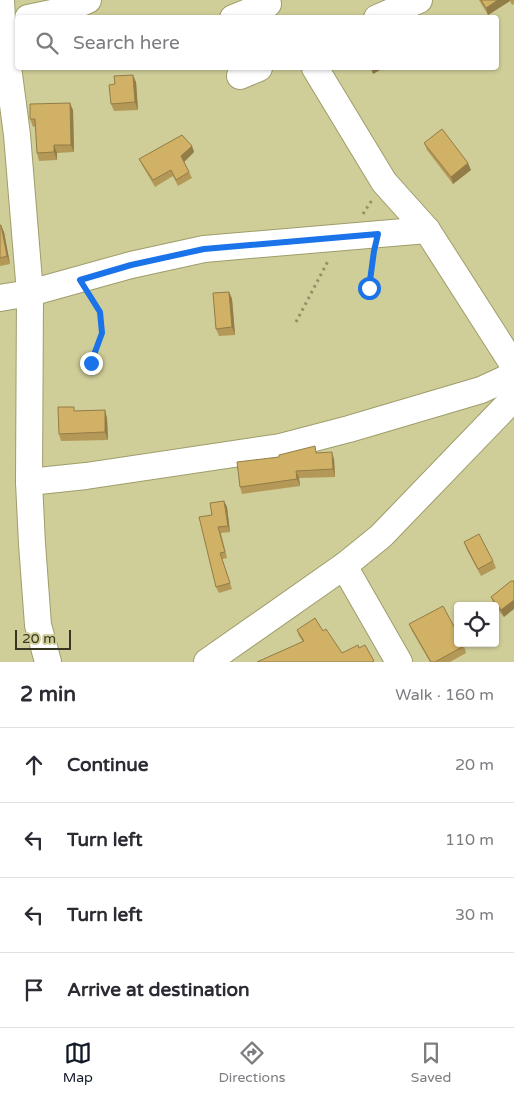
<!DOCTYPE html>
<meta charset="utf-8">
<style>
body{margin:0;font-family:"Varela Round",sans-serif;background:#f2f2f3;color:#2b2b33}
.controls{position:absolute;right:15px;bottom:15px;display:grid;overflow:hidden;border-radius:5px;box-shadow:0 1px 4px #0004}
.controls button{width:45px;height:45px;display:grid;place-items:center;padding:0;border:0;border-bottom:1px solid #e1e1e2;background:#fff;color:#2b2b33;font:25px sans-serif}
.scale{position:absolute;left:15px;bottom:12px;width:56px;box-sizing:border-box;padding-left:5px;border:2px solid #363621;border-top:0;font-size:14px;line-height:18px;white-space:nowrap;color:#363621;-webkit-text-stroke:4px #cfce99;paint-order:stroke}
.stop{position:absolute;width:15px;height:15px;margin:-11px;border:4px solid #1a73e8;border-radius:50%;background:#fff}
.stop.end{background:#1a73e8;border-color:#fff;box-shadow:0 1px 5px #0008}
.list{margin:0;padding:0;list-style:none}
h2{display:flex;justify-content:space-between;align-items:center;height:65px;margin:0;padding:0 20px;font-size:21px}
h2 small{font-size:16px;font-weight:400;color:#7c7c81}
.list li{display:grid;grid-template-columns:32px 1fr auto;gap:15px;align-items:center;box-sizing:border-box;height:75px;padding:0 20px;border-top:1px solid #e1e1e2}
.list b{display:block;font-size:19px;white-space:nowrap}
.list em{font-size:16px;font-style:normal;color:#7c7c81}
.icon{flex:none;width:28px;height:28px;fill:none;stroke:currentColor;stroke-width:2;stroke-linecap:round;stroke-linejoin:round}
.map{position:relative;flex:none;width:514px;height:662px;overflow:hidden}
.search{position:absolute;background:#fff;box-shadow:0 1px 4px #0004;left:15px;right:15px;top:15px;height:55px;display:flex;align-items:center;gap:12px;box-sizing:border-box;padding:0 18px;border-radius:5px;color:#7c7c81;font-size:19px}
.sheet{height:365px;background:#fff}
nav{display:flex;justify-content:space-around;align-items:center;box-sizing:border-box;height:70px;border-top:1px solid #e1e1e2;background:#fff;font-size:14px;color:#7c7c81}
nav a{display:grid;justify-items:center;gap:2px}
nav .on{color:#111827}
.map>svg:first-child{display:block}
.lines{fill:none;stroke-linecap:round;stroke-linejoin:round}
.minor-casing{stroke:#9f9d6b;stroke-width:28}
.path{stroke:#919169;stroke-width:3;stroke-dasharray:2.5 4;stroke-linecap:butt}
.minor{stroke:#fff;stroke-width:26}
.wall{fill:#b49857}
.shaded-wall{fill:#927c47}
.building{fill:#d1b165;stroke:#927c47}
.route{stroke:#1a73e8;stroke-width:6}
</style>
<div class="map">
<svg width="514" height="662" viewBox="0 0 514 662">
<rect width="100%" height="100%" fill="#cfce99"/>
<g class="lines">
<!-- minor casing -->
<g class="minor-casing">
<g id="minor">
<path d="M1,0L2,21L17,135L30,293L29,482L86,476L280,447L349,429L481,390L505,379L514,372"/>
<path d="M28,18L66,10L88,0"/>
<path d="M233,18L268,4"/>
<path d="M377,18L419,0"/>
<path d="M315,68L384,182L427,230L514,366"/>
<path d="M240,76L259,68"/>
<path d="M0,298L30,293L131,265L204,249L427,230"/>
<path d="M29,482L32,544L38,625L48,662"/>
<path d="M344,566L399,662"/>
<path d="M207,662L344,566L381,536L514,398"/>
</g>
</g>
<!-- path -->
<g class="path">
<path d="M363,214L372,200"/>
<path d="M369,288L373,257"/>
<path d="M296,322L328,261"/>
<path d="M91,363C101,337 107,326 93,299"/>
</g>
<!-- minor -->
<use href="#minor" class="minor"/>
</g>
<!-- wall -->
<g class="wall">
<path d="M479,0H514V4L512,5L510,1L488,15Z"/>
<path d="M136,82L138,110L114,111L111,104Z"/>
<path d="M73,110L74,152L57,153V160L39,161L37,153L36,126L33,127L30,119Z"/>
<path d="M424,143L471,170L453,184L427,150Z"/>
<path d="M192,146L194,152L184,162L192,178L178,186L173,176L155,187L142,165L139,159Z"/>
<path d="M0,225L4,232L10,264L0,266Z"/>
<path d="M229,292L232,299L235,335L219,336L216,329Z"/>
<path d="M76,411L107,418L108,440L61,441L59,434Z"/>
<path d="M318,453L334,459L335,477L299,478L300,486L242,494L240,487Z"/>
<path d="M224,501L227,507L230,532L221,533L227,558L222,559L232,589L219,593L216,587L212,515Z"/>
<path d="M464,542L493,561L496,568L481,576L467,550Z"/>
<path d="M511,581L504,617L494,605L491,597Z"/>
<path d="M409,624L464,646L466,653L450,662H430L412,631Z"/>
<path d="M297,630L323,631L342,653L359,648L365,645L374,662H258L303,642L299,636Z"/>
</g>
<!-- shaded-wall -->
<g class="shaded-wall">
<path d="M498,0H510V1L488,15L486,8Z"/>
<path d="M371,68H384L373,74Z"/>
<path d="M133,75L136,82L138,110L135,102Z"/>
<path d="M70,103L73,110L74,152L71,145Z"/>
<path d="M54,145L57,153V160L54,152Z"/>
<path d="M192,146L194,152L183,163L181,156Z"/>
<path d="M468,163L471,170L453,184L451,177Z"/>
<path d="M1,225L4,232L10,264L7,256Z"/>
<path d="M229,292L232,299L235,335L232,327Z"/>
<path d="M105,410L107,418L108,440L105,432Z"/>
<path d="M332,452L334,459L335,477L333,469Z"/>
<path d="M296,471L299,478L300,486L297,479Z"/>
<path d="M224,501L227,507L230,532L228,526Z"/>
<path d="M514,600V609L504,617L501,610Z"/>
</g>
<!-- building -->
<g class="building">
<path d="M481,0H498L486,8Z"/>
<path d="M133,75L135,102L111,104L109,85L115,84L114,76Z"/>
<path d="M70,103L71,145H54V152L37,153L35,119H30V104Z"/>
<path d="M442,129L468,163L451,177L424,143Z"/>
<path d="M182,135L192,146L181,156L189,172L176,180L171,170L153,180L139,159Z"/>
<path d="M0,225H1L7,256L0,258Z"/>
<path d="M229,292L232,327L216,329L213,293Z"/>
<path d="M58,407H74V411L105,410V432L59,434Z"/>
<path d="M315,446L316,453L332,452L333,469L296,471L297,479L240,487L237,462L279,457V455Z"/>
<path d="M224,501L228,526L218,527L225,552L220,553L230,583L216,587L199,517L212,515L210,503Z"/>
<path d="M479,534L493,561L478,569L464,542Z"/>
<path d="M511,581H514V600L501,610L491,597Z"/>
<path d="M443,606L458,634V643H462L464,646L435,662H431L409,624Z"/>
<path d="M315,618L323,631L326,629L342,653L358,645L359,648L365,645L374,661L372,662H257L304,641L297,630Z"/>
</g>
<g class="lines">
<!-- route -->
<path class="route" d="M91,363L102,333L100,312L80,280L131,265L204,249L378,234L374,251L369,288"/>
</g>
</svg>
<div class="controls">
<button><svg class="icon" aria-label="locate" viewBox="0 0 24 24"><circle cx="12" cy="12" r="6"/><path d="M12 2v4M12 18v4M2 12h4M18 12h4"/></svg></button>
</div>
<div class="scale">20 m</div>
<div class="stop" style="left:369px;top:288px"></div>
<div class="stop end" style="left:91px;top:363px"></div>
<div class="search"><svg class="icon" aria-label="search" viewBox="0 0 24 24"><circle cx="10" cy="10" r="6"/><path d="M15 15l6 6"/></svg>Search here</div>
</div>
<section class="sheet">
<h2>2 min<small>Walk · 160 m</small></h2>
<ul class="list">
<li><svg class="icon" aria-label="ahead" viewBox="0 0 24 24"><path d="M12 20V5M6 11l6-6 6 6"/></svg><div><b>Continue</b></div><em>20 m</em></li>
<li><svg class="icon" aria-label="left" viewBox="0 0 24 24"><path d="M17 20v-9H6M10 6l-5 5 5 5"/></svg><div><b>Turn left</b></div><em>110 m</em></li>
<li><svg class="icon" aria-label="left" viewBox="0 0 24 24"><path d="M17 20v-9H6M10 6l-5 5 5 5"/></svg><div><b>Turn left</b></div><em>30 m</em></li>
<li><svg class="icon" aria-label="arrive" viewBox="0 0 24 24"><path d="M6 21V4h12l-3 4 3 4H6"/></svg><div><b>Arrive at destination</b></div></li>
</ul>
</section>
<nav>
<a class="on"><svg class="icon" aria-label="map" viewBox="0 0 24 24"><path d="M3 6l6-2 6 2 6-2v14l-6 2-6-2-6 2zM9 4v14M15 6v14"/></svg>Map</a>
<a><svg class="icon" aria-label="directions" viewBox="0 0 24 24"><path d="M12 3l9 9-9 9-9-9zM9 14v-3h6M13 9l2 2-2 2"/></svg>Directions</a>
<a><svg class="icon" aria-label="saved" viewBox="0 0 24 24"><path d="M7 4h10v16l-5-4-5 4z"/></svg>Saved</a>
</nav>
